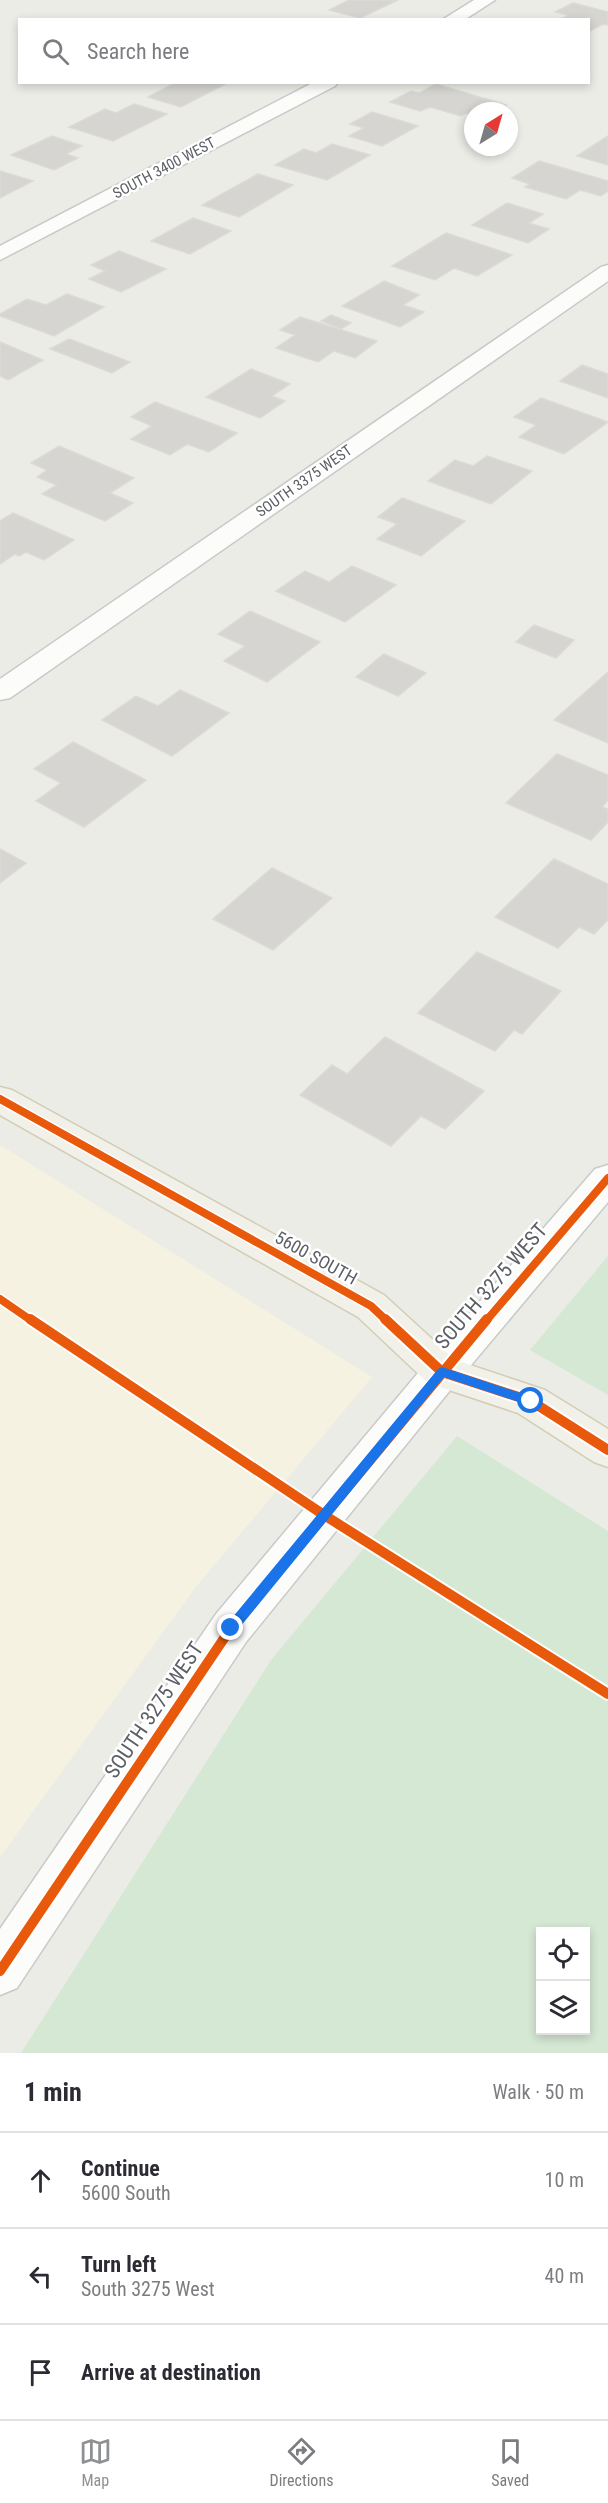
<!DOCTYPE html>
<meta charset="utf-8">
<style>
body{margin:0;font-family:"Roboto Condensed",sans-serif;background:#f2f2f3;color:#2b2b33}
.controls{position:absolute;right:18px;bottom:18px;display:grid;overflow:hidden;border-radius:0px;box-shadow:0 3px 9px #0003}
.controls button{width:54px;height:54px;display:grid;place-items:center;padding:0;border:0;border-bottom:2px solid #e1e1e2;background:#fff;color:#2b2b33;font:30px sans-serif}
.compass{position:absolute;left:464px;top:102px;width:54px;height:54px;border-radius:50%;background:#fff;box-shadow:0 3px 9px #0003;rotate:37deg}
.stop{position:absolute;width:18px;height:18px;margin:-14px;border:4px solid #1a73e8;border-radius:50%;background:#fff}
.stop.end{background:#1a73e8;border-color:#fff;box-shadow:0 2px 6px #0008}
.list{margin:0;padding:0;list-style:none}
h2{display:flex;justify-content:space-between;align-items:center;height:78px;margin:0;padding:0 24px;font-size:26px}
h2 small{font-size:20px;font-weight:400;color:#7c7c81}
.list li{display:grid;grid-template-columns:39px 1fr auto;gap:18px;align-items:center;box-sizing:border-box;height:96px;padding:0 24px;border-top:2px solid #e1e1e2}
.list b{display:block;font-size:22px;white-space:nowrap}
.list p{margin:0;font-size:20px;white-space:nowrap;color:#7c7c81}
.list em{font-size:20px;font-style:normal;color:#7c7c81}
.icon{flex:none;width:33px;height:33px;fill:none;stroke:currentColor;stroke-width:2;stroke-linecap:round;stroke-linejoin:round}
.map{position:relative;flex:none;width:608px;height:2053px;overflow:hidden}
.search{position:absolute;background:#fff;box-shadow:0 3px 9px #0003;left:18px;right:18px;top:18px;height:66px;display:flex;align-items:center;gap:15px;box-sizing:border-box;padding:0 21px;border-radius:0px;color:#7c7c81;font-size:22px}
.sheet{height:366px;background:#fff}
nav{display:flex;justify-content:space-around;align-items:center;box-sizing:border-box;height:84px;border-top:2px solid #e1e1e2;background:#fff;font-size:16px;color:#7c7c81}
nav a{display:grid;justify-items:center;gap:3px}
nav .on{color:#8e9092}
.map>svg:first-child{display:block}
.commercial{fill:#f5f2e1}
.green{fill:#d5e8d4;fill-rule:evenodd}
.building{fill:#d6d5d2;stroke:#dbdad6;stroke-width:1.5}
.lines{fill:none;stroke-linecap:round;stroke-linejoin:round}
.minor-casing{stroke:#c9c9c9;stroke-width:3}
.primary-casing{stroke:#d2cdb6;stroke-width:3}
.minor{fill:#fcfcfb;fill-rule:evenodd}
.primary{fill:#f2f1e9;fill-rule:evenodd}
.cycleway-far1-casing{stroke:#fff;stroke-width:11}
.cycleway-casing{stroke:#fff;stroke-width:14}
.cycleway-far1{stroke:#e8590c;stroke-width:8}
.cycleway{stroke:#e8590c;stroke-width:10}
.route{fill:#1a73e8}
.labels{text-anchor:middle;stroke-width:5;stroke-linejoin:round;paint-order:stroke}
.far-street-label{font-size:15px;fill:#5c5f64;stroke:#fff}
.street-label{font-size:18px;fill:#5c5f64;stroke:#fff}
.near-street-label{font-size:21px;fill:#5c5f64;stroke:#fff}
</style>
<div class="map">
<svg width="608" height="2053" viewBox="0 0 608 2053">
<rect width="100%" height="100%" fill="#ecece7"/>
<!-- commercial -->
<path class="commercial" d="M0,1145L372,1377L195,1588L0,1857Z"/>
<!-- green -->
<g class="green">
<path d="M608,1256V1395L530,1350Z"/>
<path d="M457,1436L608,1531V2053H21L271,1660ZM540,1932H586V2030H540Z"/>
</g>
<!-- building -->
<g class="building">
<path d="M349,0H398L360,18L329,10Z"/>
<path d="M573,3L608,12V25L603,24L588,32V20H560L568,15L555,12Z"/>
<path d="M177,82H229L181,107L148,97Z"/>
<path d="M436,84L506,105L495,111H473V115L466,113L461,116L430,107L420,111L390,102L411,91L419,93Z"/>
<path d="M134,104L167,114L113,141L69,127L105,109L116,113Z"/>
<path d="M372,112L418,126L382,146L349,136L364,128L350,124Z"/>
<path d="M52,136L82,146L66,154L78,158L54,170L11,155Z"/>
<path d="M608,136V165L577,156Z"/>
<path d="M332,144L370,155L327,180L275,165L304,149L316,153Z"/>
<path d="M539,161L608,181V191L601,196L580,190L566,199L525,187L530,184L512,178Z"/>
<path d="M0,171L33,181L0,198Z"/>
<path d="M258,174L293,185L239,217L202,205Z"/>
<path d="M507,203L543,214L529,223L549,229L528,243L472,225Z"/>
<path d="M193,218L231,231L190,254L151,241Z"/>
<path d="M446,233L512,255L477,276L454,268L435,280L392,266Z"/>
<path d="M119,251L166,269L121,292L89,279L105,271L91,265Z"/>
<path d="M384,281L419,295L403,305L424,312L400,327L342,306Z"/>
<path d="M67,294L104,307L54,336L0,316V314L27,299L46,305Z"/>
<path d="M331,315L351,323L341,329L321,321Z"/>
<path d="M300,317L377,341L355,358L334,351L318,362L276,348L295,335L280,330Z"/>
<path d="M69,339L130,362L112,373L50,349Z"/>
<path d="M0,342L43,360L8,380L0,376Z"/>
<path d="M582,365L608,374V398L560,381Z"/>
<path d="M251,369L290,384L272,396L285,401L260,418L206,397Z"/>
<path d="M541,398L608,422L564,454L519,437L536,425L514,417Z"/>
<path d="M155,402L237,433L209,452L187,444L170,455L131,439L152,426L131,417Z"/>
<path d="M59,446L134,478L110,493L133,503L105,521L42,494L57,485L37,477L47,470L31,463Z"/>
<path d="M487,456L532,471L491,504L428,481L455,460L473,466Z"/>
<path d="M402,498L465,521L421,556L377,539L397,524L378,517Z"/>
<path d="M13,513L74,540L44,560L26,552L19,556L15,554L0,564V521Z"/>
<path d="M352,566L396,585L345,622L276,591L305,571L329,582Z"/>
<path d="M250,611L320,642L267,682L224,661L245,646L218,634Z"/>
<path d="M534,625L574,640L556,658L516,642Z"/>
<path d="M384,654L426,673L398,696L356,677Z"/>
<path d="M608,672V743L554,720Z"/>
<path d="M180,690L229,713L172,756L102,720L136,696L158,706Z"/>
<path d="M73,742L146,780L84,827L36,801L61,783L34,769Z"/>
<path d="M557,754L608,775V800L602,807L608,809V822L591,840L506,803Z"/>
<path d="M0,849L26,863L0,883Z"/>
<path d="M554,859L608,884V920L594,934L579,927L558,948L495,917Z"/>
<path d="M272,868L332,898L273,950L213,919Z"/>
<path d="M477,952L561,991L522,1034L514,1030L495,1051L418,1013Z"/>
<path d="M385,1037L484,1091L445,1129L421,1116L391,1146L300,1095L332,1065L347,1074Z"/>
</g>
<g class="lines">
<!-- minor casing -->
<g class="minor-casing">
<g id="minor">
<path d="M474,0H495L464,20H442Z"/>
<path d="M314,82H338L335,86L0,260V246Z"/>
<path d="M608,265V281L10,698L0,700V679L601,267Z"/>
<path d="M608,1165V1202L456,1383L246,1642L17,1988L0,1995V1929L216,1614L428,1361L595,1169Z"/>
</g>
</g>
<!-- primary casing -->
<g class="primary-casing">
<path id="primary" d="M0,1087L12,1090L384,1295L455,1360L545,1390L608,1429V1467L594,1462L518,1413L428,1383L358,1317L0,1115Z"/>
</g>
<!-- minor -->
<use href="#minor" class="minor"/>
<!-- primary -->
<use href="#primary" class="primary"/>
<!-- cycleway-far1 casing -->
<g class="cycleway-far1-casing">
<g id="cycleway-far1">
<path d="M0,1099L371,1306L387,1321"/>
<path d="M0,1299L32,1321"/>
<path d="M486,1321L608,1178"/>
</g>
</g>
<!-- cycleway casing -->
<g class="cycleway-casing">
<g id="cycleway">
<path d="M30,1319L324,1515L608,1694"/>
<path d="M385,1319L442,1372L531,1401L608,1450"/>
<path d="M0,1971L231,1628L487,1319"/>
</g>
</g>
<!-- cycleway-far1 -->
<use href="#cycleway-far1" class="cycleway-far1"/>
<!-- cycleway -->
<use href="#cycleway" class="cycleway"/>
</g>
<!-- route -->
<path class="route" d="M442,1367L535,1398L536,1401L531,1406L444,1377L236,1632H227L225,1628L227,1624L438,1369Z"/>
<g class="labels">
<!-- far-street labels -->
<g class="far-street-label">
<text transform="translate(164 168) rotate(-28)" y="5">SOUTH 3400 WEST</text>
<text transform="translate(304 481) rotate(-35)" y="5">SOUTH 3375 WEST</text>
</g>
<!-- street labels -->
<g class="street-label">
<text transform="translate(316 1258) rotate(29)" y="6">5600 SOUTH</text>
</g>
<!-- near-street labels -->
<g class="near-street-label">
<text transform="translate(491 1286) rotate(-49)" y="7">SOUTH 3275 WEST</text>
<text transform="translate(154 1710) rotate(-56)" y="7">SOUTH 3275 WEST</text>
</g>
</g>
</svg>
<div class="controls">
<button><svg class="icon" aria-label="locate" viewBox="0 0 24 24"><circle cx="12" cy="12" r="6"/><path d="M12 2v4M12 18v4M2 12h4M18 12h4"/></svg></button>
<button><svg class="icon" aria-label="layers" viewBox="0 0 24 24"><path d="M12 4l9 5-9 5-9-5zM3 14l9 5 9-5"/></svg></button>
</div>
<svg class="compass" viewBox="-18 -18 36 36"><path d="M0-13l5 13h-10z" fill="#e53935"/><path d="M0 13l5-13h-10z" fill="#7c7c81"/></svg>
<div class="stop" style="left:531px;top:1401px"></div>
<div class="stop end" style="left:231px;top:1628px"></div>
<div class="search"><svg class="icon" aria-label="search" viewBox="0 0 24 24"><circle cx="10" cy="10" r="6"/><path d="M15 15l6 6"/></svg>Search here</div>
</div>
<section class="sheet">
<h2>1 min<small>Walk · 50 m</small></h2>
<ul class="list">
<li><svg class="icon" aria-label="ahead" viewBox="0 0 24 24"><path d="M12 20V5M6 11l6-6 6 6"/></svg><div><b>Continue</b><p>5600 South</p></div><em>10 m</em></li>
<li><svg class="icon" aria-label="left" viewBox="0 0 24 24"><path d="M17 20v-9H6M10 6l-5 5 5 5"/></svg><div><b>Turn left</b><p>South 3275 West</p></div><em>40 m</em></li>
<li><svg class="icon" aria-label="arrive" viewBox="0 0 24 24"><path d="M6 21V4h12l-3 4 3 4H6"/></svg><div><b>Arrive at destination</b></div></li>
</ul>
</section>
<nav>
<a class="on"><svg class="icon" aria-label="map" viewBox="0 0 24 24"><path d="M3 6l6-2 6 2 6-2v14l-6 2-6-2-6 2zM9 4v14M15 6v14"/></svg>Map</a>
<a><svg class="icon" aria-label="directions" viewBox="0 0 24 24"><path d="M12 3l9 9-9 9-9-9zM9 14v-3h6M13 9l2 2-2 2"/></svg>Directions</a>
<a><svg class="icon" aria-label="saved" viewBox="0 0 24 24"><path d="M7 4h10v16l-5-4-5 4z"/></svg>Saved</a>
</nav>
